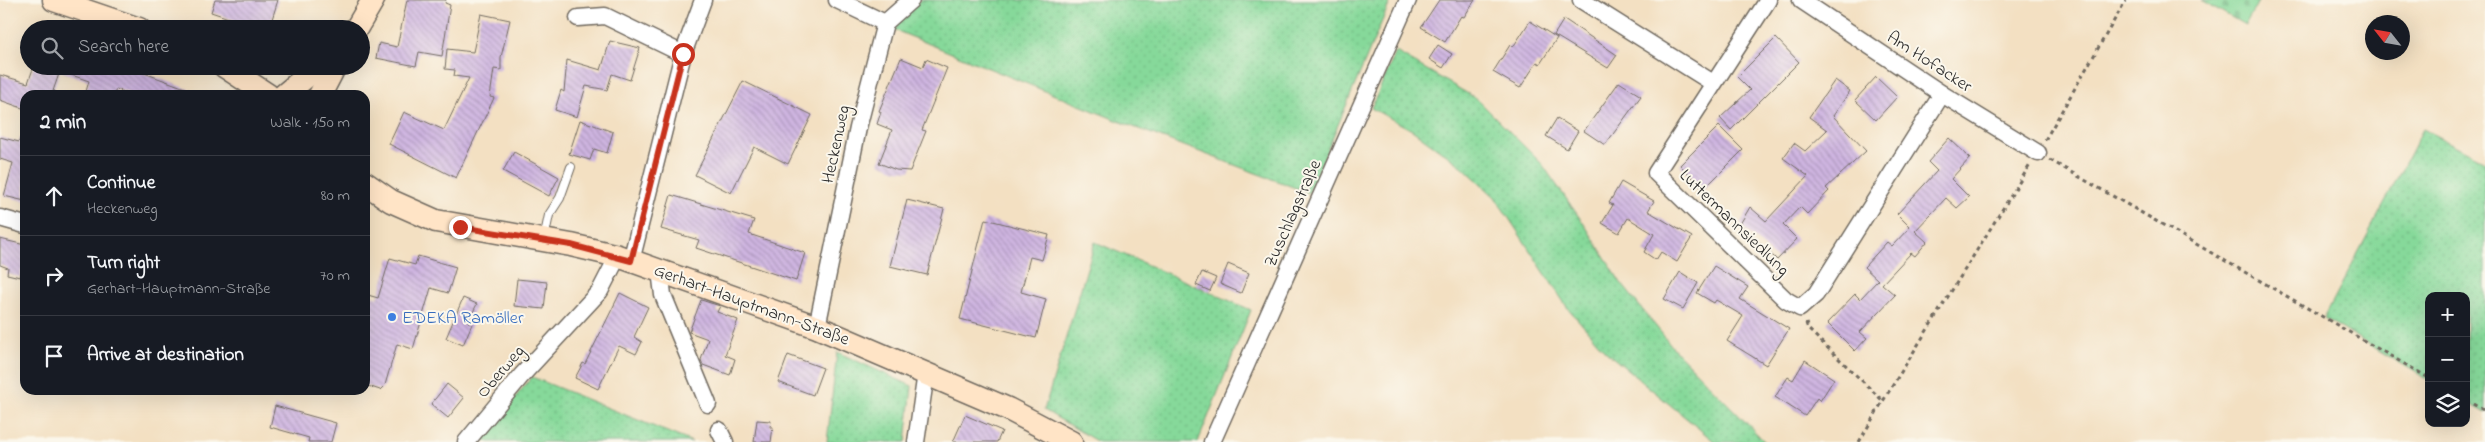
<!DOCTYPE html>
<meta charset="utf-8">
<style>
body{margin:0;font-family:"Indie Flower",sans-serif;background:#242831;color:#f1f3f6}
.controls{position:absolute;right:15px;bottom:15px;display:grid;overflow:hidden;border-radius:10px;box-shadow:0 5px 20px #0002}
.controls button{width:45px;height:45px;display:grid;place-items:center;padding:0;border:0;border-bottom:1px solid #363941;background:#171b24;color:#f1f3f6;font:25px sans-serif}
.compass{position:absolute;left:2365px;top:15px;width:45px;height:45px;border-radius:50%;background:#171b24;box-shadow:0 5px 20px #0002;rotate:301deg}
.stop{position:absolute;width:15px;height:15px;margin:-11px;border:4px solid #c8321e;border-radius:50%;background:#fff}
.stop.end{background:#c8321e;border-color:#fff;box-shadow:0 1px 5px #0008}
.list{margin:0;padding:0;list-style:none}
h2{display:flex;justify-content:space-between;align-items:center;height:65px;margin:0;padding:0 20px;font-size:21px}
h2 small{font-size:16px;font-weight:400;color:#9ea1a6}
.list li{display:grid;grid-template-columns:32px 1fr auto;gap:15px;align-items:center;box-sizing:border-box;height:80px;padding:0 20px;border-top:1px solid #363941}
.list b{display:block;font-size:19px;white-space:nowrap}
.list p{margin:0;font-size:16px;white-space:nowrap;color:#9ea1a6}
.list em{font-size:16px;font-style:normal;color:#9ea1a6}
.icon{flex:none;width:28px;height:28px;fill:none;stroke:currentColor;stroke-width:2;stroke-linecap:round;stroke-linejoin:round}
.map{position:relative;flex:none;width:2485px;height:442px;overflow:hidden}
.search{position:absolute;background:#171b24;box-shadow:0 5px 20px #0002;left:20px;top:20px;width:350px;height:55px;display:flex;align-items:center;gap:12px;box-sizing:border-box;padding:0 18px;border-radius:28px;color:#9ea1a6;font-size:19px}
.panel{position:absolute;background:#171b24;box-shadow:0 5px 20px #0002;left:20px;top:90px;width:350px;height:305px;border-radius:15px}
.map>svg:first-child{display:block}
.grass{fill:url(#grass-dots);stroke:#588262}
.cemetery{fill:url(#cemetery-stones);stroke:#588262}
.building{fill:url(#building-back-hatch)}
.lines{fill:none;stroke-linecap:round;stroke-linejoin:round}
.lane-casing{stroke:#716a60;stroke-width:10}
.street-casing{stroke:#716a60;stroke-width:19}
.secondary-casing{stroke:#716a60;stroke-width:25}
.path{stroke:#716a60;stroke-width:3;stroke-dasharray:4 4;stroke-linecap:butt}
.lane{stroke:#fff;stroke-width:8}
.street{stroke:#fff;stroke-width:16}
.secondary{stroke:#ffe4c6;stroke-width:22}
.route{stroke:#c8321e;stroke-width:6}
.shop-dot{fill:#3f7fe0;stroke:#fbf7ec;stroke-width:2}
.labels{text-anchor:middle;stroke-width:4;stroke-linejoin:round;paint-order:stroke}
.street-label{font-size:18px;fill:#2b2b2b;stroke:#fbf7ec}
.shop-label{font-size:18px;fill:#366cbe;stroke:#fbf7ec;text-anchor:start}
</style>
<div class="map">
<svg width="2485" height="442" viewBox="0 0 2485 442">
<defs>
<pattern id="grass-dots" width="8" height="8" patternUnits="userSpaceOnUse" patternTransform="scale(1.25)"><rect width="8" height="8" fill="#86d99a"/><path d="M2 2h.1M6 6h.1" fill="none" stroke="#74ba85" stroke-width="1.8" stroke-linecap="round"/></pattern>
<pattern id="cemetery-stones" width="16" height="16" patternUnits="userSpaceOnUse" patternTransform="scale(1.25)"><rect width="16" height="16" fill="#86d99a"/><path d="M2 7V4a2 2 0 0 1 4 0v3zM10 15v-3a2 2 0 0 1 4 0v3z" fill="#74ba85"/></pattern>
<pattern id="building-back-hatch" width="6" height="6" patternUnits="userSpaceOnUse" patternTransform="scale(1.25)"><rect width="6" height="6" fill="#cfb5e1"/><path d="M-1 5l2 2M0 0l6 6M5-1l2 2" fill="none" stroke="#a893b7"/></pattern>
</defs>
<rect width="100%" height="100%" fill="#fbf7ec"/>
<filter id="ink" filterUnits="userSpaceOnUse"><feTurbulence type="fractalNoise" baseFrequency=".02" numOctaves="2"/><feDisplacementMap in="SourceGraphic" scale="10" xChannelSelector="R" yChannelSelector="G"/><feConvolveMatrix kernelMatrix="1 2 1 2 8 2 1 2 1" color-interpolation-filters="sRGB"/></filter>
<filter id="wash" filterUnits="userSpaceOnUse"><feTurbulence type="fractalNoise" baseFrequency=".0096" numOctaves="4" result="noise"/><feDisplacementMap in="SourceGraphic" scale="20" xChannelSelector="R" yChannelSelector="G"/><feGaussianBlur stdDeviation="1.12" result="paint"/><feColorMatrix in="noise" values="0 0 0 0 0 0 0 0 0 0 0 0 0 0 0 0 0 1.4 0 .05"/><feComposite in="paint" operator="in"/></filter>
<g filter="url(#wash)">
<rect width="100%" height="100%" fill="#f3e0c2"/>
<!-- grass -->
<g class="grass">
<path d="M920,0H1391L1309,193L1131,126L890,28Z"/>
<path d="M1396,52L1477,99L1542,164L1586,227L1621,283L1675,350L1765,442H1715L1605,351L1567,307L1495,197L1463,167L1412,130L1371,108Z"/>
<path d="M2423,129L2485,161V413L2466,402V296H2429V380L2324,318Z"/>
<path d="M1095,242L1251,310L1198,442H1098L1044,410Z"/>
<path d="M837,352L912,386L906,442H827Z"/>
<path d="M532,377L692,442H489L481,438Z"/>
</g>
<!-- cemetery -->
<path class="cemetery" d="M2201,0H2259L2245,25Z"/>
<g id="blocks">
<!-- building -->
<g class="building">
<path d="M215,0H278L269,29H261L211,12Z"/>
<path d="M407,0H446L445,3L450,5L442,56L419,52L416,66L376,58L379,43L397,47Z"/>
<path d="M1439,0H1475L1464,17L1461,16L1445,42L1421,27Z"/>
<path d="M481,14L510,20L501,57V70L494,69L490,97L494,98L456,178L389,144L404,112L444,130L469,78L454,76L455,70L445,69L447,49L473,52Z"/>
<path d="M1564,19L1617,55L1608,68L1554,35Z"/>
<path d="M1530,21L1557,38L1540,64L1537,62L1520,88L1493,72L1510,45L1513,47Z"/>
<path d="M1776,38L1799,62L1731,130L1720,118L1750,90L1737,77Z"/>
<path d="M610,41L640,48L630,80L612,74L607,90L586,86L577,117L555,110L561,90L564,92L567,60L601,70Z"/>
<path d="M1438,45L1452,54L1443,68L1429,59Z"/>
<path d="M901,58L923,67L926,59L947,68L922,130L926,131L910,171L896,170L879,163L892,130L877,124L881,112L879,111Z"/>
<path d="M34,66H125L196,92L195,95H134L116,89L114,95H85L89,81L60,71L53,91H55L54,95H25V109L0,100V75L28,83Z"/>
<path d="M1876,77L1897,97L1876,120L1855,100Z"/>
<path d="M1835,80L1850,91L1833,116L1866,151L1826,188L1829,191L1807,214L1800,207L1783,225L1797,239L1777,260L1740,224L1750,207L1766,221L1808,176L1783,158L1794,143L1805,151L1827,130L1809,117Z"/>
<path d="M743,81L812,115L788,164L754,147L731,193L695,175Z"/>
<path d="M1619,82L1641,96L1605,145L1584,131Z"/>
<path d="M1557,118L1578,131L1567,149L1546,136Z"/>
<path d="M580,120L613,132L607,153L594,149L590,160L569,154Z"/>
<path d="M1719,126L1743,150L1704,189L1680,165Z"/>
<path d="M21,136L25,137V201L4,196L13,163L0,159V137L19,142Z"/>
<path d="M1949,138L1970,158L1951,179L1969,197L1957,208L1946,198L1915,231L1927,242L1915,256L1911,253L1882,284L1895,295L1860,332L1867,338L1855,351L1827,323L1855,294L1860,299L1878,280L1864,267L1887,242L1892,246L1910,227L1897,214L1937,171L1928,162Z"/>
<path d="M514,152L559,177L549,196L503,171Z"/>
<path d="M1621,182L1654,201L1648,211L1692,237L1677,262L1661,252L1656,260L1644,252L1654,234L1628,218L1619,233L1602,223L1613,205L1609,203Z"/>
<path d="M671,195L754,220L749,234L805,253L796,281L696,248L699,240L661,229Z"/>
<path d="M907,200L944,209L927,275L890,266Z"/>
<path d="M985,219L1049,235L1042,260L1030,257L1021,292L1046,299L1036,338L960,319Z"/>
<path d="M0,239L25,245V271L22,270L20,277L7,274L8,268L0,265Z"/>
<path d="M418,256L456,267L448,293L431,288L413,349L397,344L385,385L380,390L365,385V304L368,295L378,298L390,258L415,265Z"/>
<path d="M1228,264L1249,273L1241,293L1220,284Z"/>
<path d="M1714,266L1748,287L1740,299L1789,329L1766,365L1727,341L1743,316L1716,300L1714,303L1697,293Z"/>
<path d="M1202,272L1216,278L1210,291L1196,285Z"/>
<path d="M1680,272L1698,283L1683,309L1664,299Z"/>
<path d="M517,279L547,282L544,309L514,306Z"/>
<path d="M620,293L648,307L634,337L642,342L636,354L619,346L598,389L575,378L583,363L585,364Z"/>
<path d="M463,298L477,304L468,322L472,324L463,345L446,338Z"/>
<path d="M701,300L720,306L717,312L738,320L725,355L735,359L730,375L703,365L701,360L708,339L689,332Z"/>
<path d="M788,355L823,368L813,395L778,382Z"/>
<path d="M1805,360L1834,379L1820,401L1817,398L1805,416L1775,397L1788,377L1793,380Z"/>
<path d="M447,384L464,398L448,418L431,404Z"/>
<path d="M275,406L336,423L331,442H308L309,438L270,427Z"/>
<path d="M965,415L1002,431L997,442H953Z"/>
<path d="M757,420L771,421L770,427H773L771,442H754Z"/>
</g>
</g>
</g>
<g filter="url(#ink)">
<use href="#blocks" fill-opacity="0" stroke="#716a60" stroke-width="1"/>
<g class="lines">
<!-- lane casing -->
<g class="lane-casing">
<path id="lane" d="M544,239L549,215L560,198L571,167"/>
</g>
<!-- street casing -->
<g class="street-casing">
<g id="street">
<path d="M837,0L885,23"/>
<path d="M1581,0L1713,83"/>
<path d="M1768,0L1656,173L1786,300L1800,308L1816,294L1942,94"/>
<path d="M1801,0L1942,94L2038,153"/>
<path d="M578,18L605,16L683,54"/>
<path d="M885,23L911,0"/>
<path d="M0,218L25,225"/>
<path d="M631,261L683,54L703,0"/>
<path d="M660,270L663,295L708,404"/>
<path d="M817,327L858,128L885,23"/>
<path d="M719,430L725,442"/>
<path d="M466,442L522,375L600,291L618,256"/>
<path d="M916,442L926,373"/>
<path d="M1212,442L1408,0"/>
</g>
</g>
<!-- secondary casing -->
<g class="secondary-casing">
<g id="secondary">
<path d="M54,0L139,29"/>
<path d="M356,29L373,0"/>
<path d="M224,66L268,95"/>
<path d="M284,95L319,66"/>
<path d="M320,95L335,66"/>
<path d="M365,183L391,201L436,221L571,245L618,256L817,327L1008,409L1071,442"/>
</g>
</g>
<!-- path -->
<g class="path">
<path d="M267,66H270"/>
<path d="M2045,140L2126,0"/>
<path d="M2050,160L2429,378"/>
<path d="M1806,323L1808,329L1883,401"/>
<path d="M2466,400L2485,411"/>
<path d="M1859,442L1883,401L2030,165"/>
</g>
<!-- lane -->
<use href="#lane" class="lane"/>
<!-- street -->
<use href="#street" class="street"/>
<!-- secondary -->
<use href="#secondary" class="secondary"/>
</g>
</g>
<g class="lines" filter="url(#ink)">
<!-- route -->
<path class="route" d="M460,227L571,245L631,261L683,54"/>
</g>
<!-- markers -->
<circle class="shop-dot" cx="392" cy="317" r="5"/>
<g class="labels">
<!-- street labels -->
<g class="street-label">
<text transform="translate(1930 61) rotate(33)" y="6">Am Hofacker</text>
<text transform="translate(835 144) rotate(-78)" y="6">Heckenweg</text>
<text transform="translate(1292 213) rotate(-66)" y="6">Zuschlagstraße</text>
<text transform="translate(1735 222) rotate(44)" y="6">Luttermannsiedlung</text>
<text transform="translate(752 304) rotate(20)" y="6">Gerhart-Hauptmann-Straße</text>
<text transform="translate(500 371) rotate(-49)" y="6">Oberweg</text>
</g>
<!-- shop labels -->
<g class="shop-label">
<text x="402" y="323">EDEKA Ramöller</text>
</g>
</g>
</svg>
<div class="controls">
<button>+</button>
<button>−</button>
<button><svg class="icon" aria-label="layers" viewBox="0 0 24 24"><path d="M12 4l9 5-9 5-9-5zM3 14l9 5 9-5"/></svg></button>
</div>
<svg class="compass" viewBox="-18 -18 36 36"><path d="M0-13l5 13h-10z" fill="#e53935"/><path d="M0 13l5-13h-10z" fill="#9ea1a6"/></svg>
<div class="stop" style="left:683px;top:54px"></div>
<div class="stop end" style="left:460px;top:227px"></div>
<div class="search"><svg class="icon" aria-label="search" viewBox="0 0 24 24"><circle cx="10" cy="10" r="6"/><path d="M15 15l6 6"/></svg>Search here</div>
<section class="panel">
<h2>2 min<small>Walk · 150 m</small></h2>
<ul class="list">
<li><svg class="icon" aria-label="ahead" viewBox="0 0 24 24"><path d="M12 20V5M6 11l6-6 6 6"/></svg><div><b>Continue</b><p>Heckenweg</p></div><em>80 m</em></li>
<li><svg class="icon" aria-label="right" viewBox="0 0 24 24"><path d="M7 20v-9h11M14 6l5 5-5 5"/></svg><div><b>Turn right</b><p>Gerhart-Hauptmann-Straße</p></div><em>70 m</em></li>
<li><svg class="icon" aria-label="arrive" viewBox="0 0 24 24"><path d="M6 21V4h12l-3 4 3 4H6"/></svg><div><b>Arrive at destination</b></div></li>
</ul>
</section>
</div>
